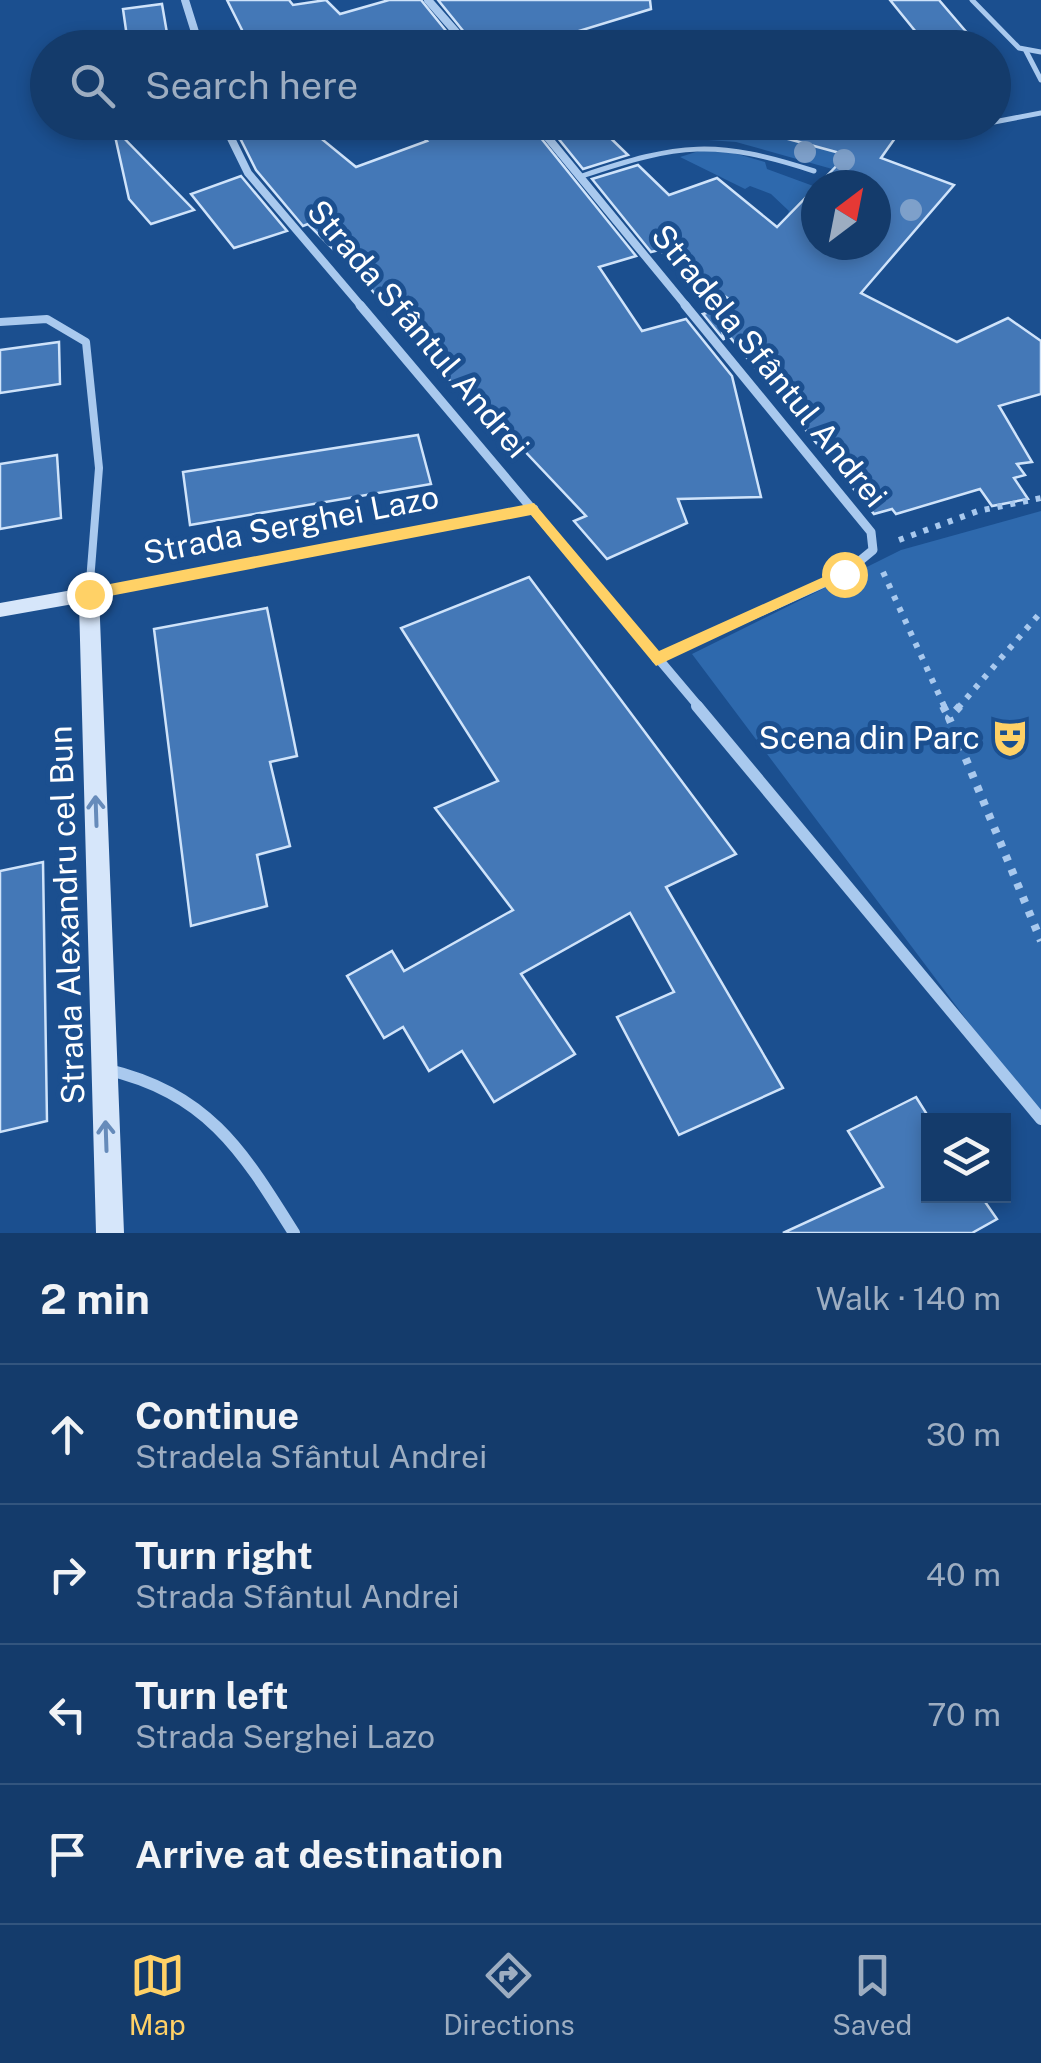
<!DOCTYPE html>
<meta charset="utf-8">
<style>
body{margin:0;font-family:"Public Sans",sans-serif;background:#214673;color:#f1f3f6}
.controls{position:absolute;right:30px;bottom:30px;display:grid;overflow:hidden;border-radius:0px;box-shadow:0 5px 15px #0003}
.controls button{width:90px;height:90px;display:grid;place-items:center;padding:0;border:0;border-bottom:2px solid #33557e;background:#143b6b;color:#f1f3f6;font:50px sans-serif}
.compass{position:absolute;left:801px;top:170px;width:90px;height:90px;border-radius:50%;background:#143b6b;box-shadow:0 5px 15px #0003;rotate:32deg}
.stop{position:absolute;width:30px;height:30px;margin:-22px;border:8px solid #ffd166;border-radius:50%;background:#fff}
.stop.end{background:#ffd166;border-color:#fff;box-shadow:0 2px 10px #0008}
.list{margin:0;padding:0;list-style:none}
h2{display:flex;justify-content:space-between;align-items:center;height:130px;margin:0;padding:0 40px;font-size:42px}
h2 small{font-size:32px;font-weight:400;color:#9dadc1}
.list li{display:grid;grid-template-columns:65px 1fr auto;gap:30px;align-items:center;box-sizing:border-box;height:140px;padding:0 40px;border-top:2px solid #33557e}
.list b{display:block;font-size:38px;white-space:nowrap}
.list p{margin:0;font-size:32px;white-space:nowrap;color:#9dadc1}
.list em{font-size:32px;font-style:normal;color:#9dadc1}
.icon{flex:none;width:55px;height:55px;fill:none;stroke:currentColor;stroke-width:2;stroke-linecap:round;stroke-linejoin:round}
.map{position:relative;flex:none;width:1041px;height:1233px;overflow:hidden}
.search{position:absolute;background:#143b6b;box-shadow:0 5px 15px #0003;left:30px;right:30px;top:30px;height:110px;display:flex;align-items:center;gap:25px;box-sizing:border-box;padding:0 35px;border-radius:55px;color:#9dadc1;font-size:38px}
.sheet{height:690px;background:#143b6b}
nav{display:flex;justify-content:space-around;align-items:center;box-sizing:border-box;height:140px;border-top:2px solid #33557e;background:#143b6b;font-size:28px;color:#9dadc1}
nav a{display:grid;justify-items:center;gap:5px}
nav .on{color:#ffd166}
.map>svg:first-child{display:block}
.green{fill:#2e69ad}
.building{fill:#4478b7;stroke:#cfe3fa;stroke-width:2.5}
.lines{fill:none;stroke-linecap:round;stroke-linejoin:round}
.path-far1{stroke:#a9c9ee;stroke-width:6;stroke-dasharray:5 8;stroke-linecap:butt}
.path{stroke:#a9c9ee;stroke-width:8;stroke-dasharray:6 9;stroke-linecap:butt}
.service-far1{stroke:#a9c9ee;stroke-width:5}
.service{stroke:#a9c9ee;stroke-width:8}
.minor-far2{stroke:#a9c9ee;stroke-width:8}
.minor-far1{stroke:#a9c9ee;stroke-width:9}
.minor{stroke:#a9c9ee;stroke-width:12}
.secondary{fill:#d6e6fa;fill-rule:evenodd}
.tree{fill:#7ea0ca}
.oneway{stroke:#668bba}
.route{fill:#ffd166}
.labels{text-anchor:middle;stroke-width:10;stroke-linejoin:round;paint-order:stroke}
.street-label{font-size:32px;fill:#fff;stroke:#1b4f8f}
.poi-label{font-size:32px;fill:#fff;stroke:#1b4f8f;text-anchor:end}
</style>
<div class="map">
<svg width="1041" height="1233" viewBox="0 0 1041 1233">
<rect width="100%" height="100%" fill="#1b4f8f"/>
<!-- green -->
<g class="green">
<path d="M740,123L865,157L850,174L736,142L694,139L698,134L691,128Z"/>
<path d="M699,151H727L765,162L767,169L816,187V200L787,217L789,211L771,194L750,186L745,189L680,157Z"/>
<path d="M1041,511V1119L692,654L901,550Z"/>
</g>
<!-- building -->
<g class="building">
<path d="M227,0H289L293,5L326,0L340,14L389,0H421L460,48H251Z"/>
<path d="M438,0H650L651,9L569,34L585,48H477Z"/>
<path d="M890,0H939L980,48H929Z"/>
<path d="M162,4L168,39L128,44L123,9Z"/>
<path d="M232,122H308L318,136L356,167L427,141L406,122H528L636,256L599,267L642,331L686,319L732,376L761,497L678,499L687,523L607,559L574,521L586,516L465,388L458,390L357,273L308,224L303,226L256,170Z"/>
<path d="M545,122H594L628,155L583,169Z"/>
<path d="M772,122H855L898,134L881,158L954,185L861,293L957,342L1008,318L1041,341V394L999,406L1032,462L1017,464L1025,475L1014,478L1028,499L992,506L980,489L896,514L892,509L874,514L721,326L724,340L703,314L736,304L659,250L651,252L592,179L638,165L669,195L717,178L777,227L816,187V245H876V185H818L847,155L770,134Z"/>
<path d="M113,127L194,210L151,224L129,199Z"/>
<path d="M241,176L287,231L234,248L191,194Z"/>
<path d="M59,342L60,384L0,393V350Z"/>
<path d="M418,435L431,484L190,525L183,472Z"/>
<path d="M57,455L61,518L0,529V464Z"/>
<path d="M529,577L736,854L666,887L783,1088L679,1135L617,1017L674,992L630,913L521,974L575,1054L494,1102L462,1051L429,1071L403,1027L384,1038L347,976L392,951L404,971L513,910L435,808L498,781L401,628Z"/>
<path d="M267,608L297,756L270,762L290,846L257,855L267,906L191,926L154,629Z"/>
<path d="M43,862L47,1121L0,1132V871Z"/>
<path d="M916,1097L928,1116V1196H981L997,1219L972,1233H783L883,1187L848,1131Z"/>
</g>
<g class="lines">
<!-- path-far1 -->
<g class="path-far1">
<path d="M899,540L978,511L1041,498"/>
<path d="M883,572L945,708"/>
<path d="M958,708L1041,612"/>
</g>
<!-- path -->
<g class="path">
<path d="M943,706L949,718"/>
<path d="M960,706L949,718L1041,941"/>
</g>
<!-- service-far1 -->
<g class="service-far1">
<path d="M972,0L1019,48L1041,52"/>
<path d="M1026,51L1041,80"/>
<path d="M969,122H982"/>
<path d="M994,122L1041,113"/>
<path d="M582,176C680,143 715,139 814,171"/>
</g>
<!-- service -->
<path class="service" d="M0,322L47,319L86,342L99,468L89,594"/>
<!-- minor-far2 -->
<g class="minor-far2">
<path d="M185,0L200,48"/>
<path d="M428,0L470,48"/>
<path d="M223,122L248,173L362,307"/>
<path d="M535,122L687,307"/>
</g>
<!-- minor-far1 -->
<g class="minor-far1">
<path d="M360,305L700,708"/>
<path d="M89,594L534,509"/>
<path d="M656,659L844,574L873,550L871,532L685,305"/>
</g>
<!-- minor -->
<g class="minor">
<path d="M697,706L1041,1119"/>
<path d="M105,1069C207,1093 241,1148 294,1233"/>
</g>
<!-- secondary -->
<path class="secondary" d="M89,587L99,594L124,1233H96L79,603L0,617V603Z"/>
</g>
<!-- trees -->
<g class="tree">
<circle cx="805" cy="152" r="11"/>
<circle cx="844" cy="160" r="11"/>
<circle cx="911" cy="210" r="11"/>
</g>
<!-- one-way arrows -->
<defs><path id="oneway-shaft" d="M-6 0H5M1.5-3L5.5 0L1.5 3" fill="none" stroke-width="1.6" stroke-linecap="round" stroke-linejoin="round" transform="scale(2.5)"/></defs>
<g class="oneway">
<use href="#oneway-shaft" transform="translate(96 811) rotate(-92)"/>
<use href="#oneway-shaft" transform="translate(106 1136) rotate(-92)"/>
</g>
<!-- route -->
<path class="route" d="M534,503L659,651L839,570L852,574L656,666L531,515L89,600L81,594L89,588Z"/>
<!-- icons -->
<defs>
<g id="theatre-bare" transform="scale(3)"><path d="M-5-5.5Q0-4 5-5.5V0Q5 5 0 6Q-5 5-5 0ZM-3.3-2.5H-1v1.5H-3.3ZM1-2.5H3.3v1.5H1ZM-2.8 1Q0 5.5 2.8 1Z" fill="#ffd166" stroke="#1b4f8f" stroke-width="2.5" paint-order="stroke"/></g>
</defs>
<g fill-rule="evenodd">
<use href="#theatre-bare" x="1010" y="738"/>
</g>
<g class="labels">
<!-- street labels -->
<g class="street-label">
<text transform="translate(418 329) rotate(50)" y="11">Strada Sfântul Andrei</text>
<text transform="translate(769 366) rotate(51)" y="11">Stradela Sfântul Andrei</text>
<text transform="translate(291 525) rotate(-11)" y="11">Strada Serghei Lazo</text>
<text transform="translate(67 915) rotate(-92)" y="11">Strada Alexandru cel Bun</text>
</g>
<!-- poi labels -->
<g class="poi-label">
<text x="980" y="749">Scena din Parc</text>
</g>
</g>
</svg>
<div class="controls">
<button><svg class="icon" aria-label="layers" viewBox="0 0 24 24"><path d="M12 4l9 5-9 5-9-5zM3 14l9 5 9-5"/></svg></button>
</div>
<svg class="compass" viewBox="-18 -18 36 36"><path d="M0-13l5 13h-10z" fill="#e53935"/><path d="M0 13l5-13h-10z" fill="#9dadc1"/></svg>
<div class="stop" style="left:844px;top:574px"></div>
<div class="stop end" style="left:89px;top:594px"></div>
<div class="search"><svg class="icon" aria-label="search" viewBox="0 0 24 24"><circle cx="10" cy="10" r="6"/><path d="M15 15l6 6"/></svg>Search here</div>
</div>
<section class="sheet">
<h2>2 min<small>Walk · 140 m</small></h2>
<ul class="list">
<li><svg class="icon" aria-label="ahead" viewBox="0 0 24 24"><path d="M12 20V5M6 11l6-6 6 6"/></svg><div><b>Continue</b><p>Stradela Sfântul Andrei</p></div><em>30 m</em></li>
<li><svg class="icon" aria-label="right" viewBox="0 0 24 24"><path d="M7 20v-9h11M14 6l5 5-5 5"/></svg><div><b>Turn right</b><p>Strada Sfântul Andrei</p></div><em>40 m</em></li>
<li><svg class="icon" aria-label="left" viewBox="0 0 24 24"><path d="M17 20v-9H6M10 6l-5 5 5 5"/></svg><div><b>Turn left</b><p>Strada Serghei Lazo</p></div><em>70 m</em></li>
<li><svg class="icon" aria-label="arrive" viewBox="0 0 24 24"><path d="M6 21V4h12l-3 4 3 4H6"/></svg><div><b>Arrive at destination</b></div></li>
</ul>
</section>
<nav>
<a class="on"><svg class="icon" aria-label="map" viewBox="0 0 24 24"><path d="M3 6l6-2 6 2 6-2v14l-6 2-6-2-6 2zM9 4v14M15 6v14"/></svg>Map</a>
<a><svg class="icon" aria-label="directions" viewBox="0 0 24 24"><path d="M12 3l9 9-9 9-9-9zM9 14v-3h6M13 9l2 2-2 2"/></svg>Directions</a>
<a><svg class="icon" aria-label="saved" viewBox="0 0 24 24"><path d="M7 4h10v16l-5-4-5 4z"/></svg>Saved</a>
</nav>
